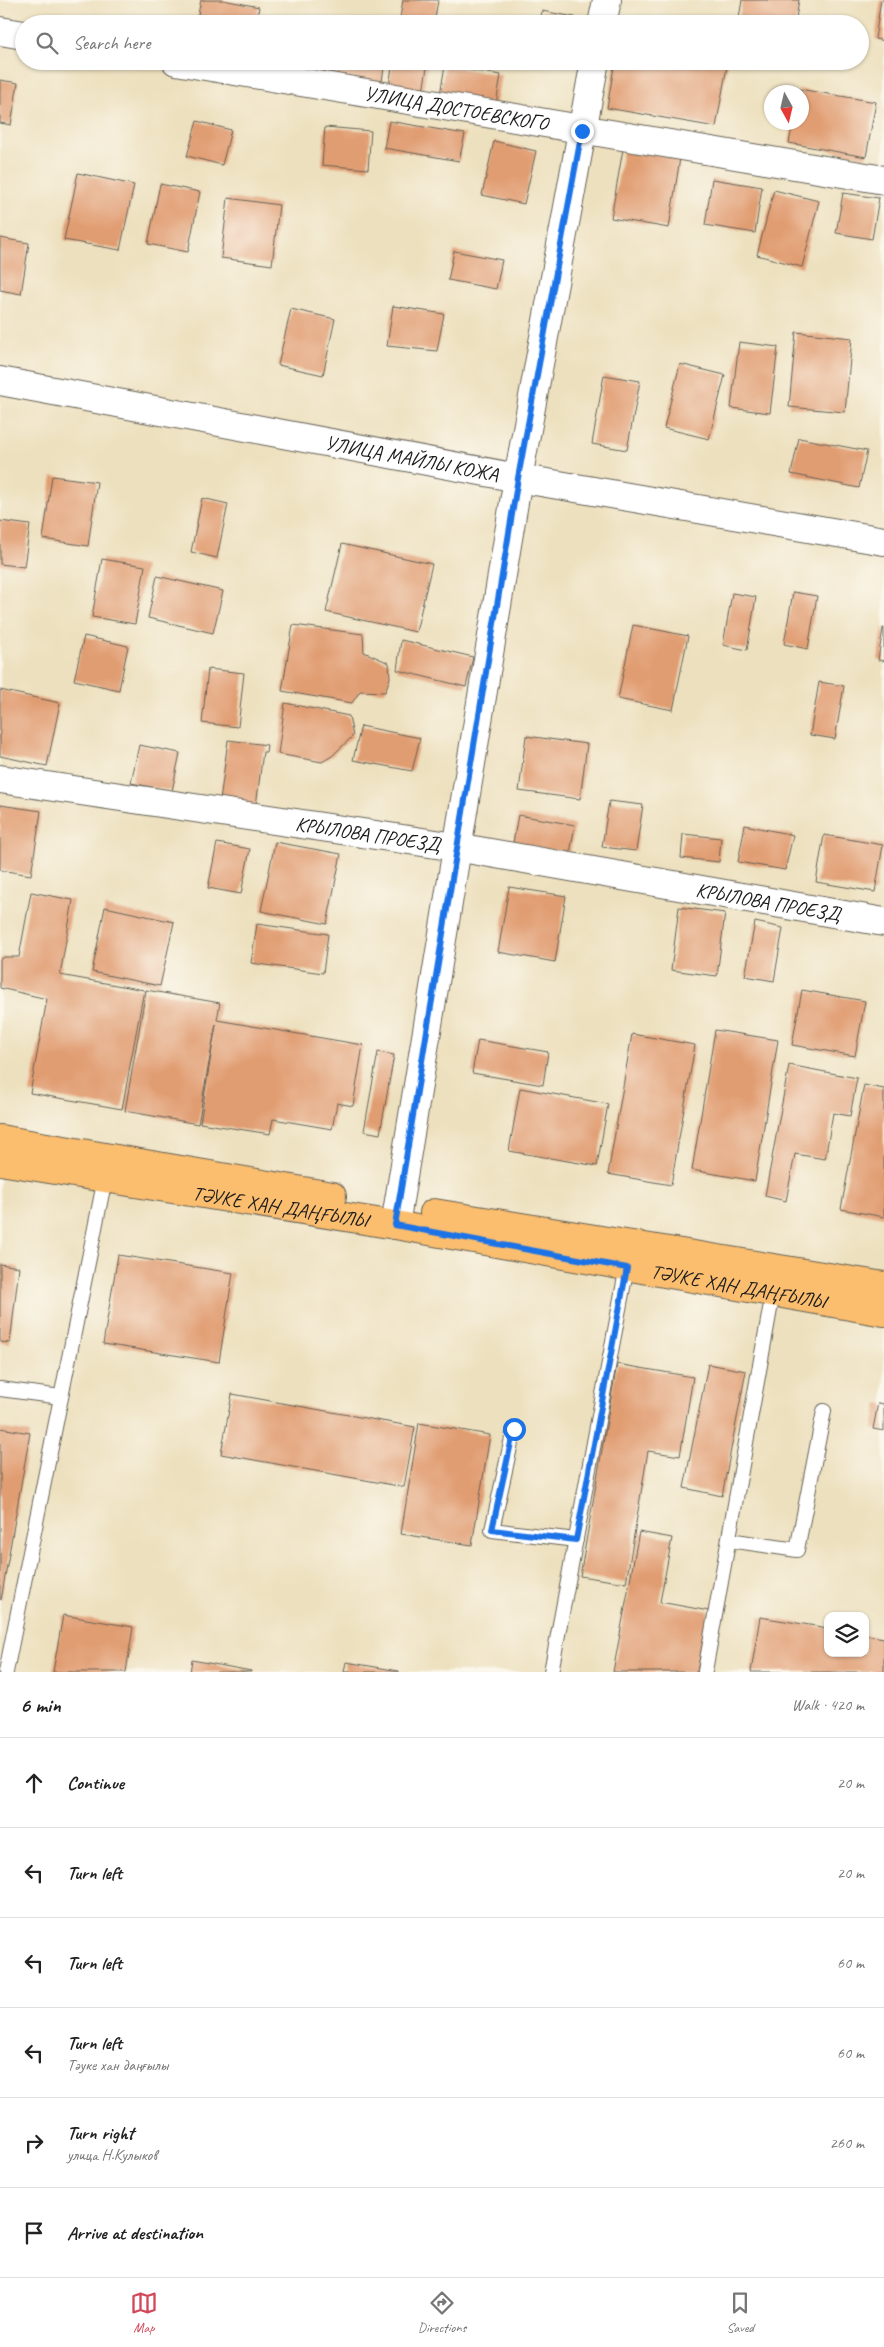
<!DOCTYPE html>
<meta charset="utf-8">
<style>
body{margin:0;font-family:Caveat,sans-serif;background:#f6f6f6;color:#222}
.controls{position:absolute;right:15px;bottom:15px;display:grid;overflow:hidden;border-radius:10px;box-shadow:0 1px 4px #0004}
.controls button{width:45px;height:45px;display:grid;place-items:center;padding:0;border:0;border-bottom:1px solid #e0e0e0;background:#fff;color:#222;font:25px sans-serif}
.compass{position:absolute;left:764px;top:85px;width:45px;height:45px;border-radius:50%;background:#fff;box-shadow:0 1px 4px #0004;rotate:172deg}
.stop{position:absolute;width:15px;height:15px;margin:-11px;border:4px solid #1a73e8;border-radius:50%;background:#fff}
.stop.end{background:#1a73e8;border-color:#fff;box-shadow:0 1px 5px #0008}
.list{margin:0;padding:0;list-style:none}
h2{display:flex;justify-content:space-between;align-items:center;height:65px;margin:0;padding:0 20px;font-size:21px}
h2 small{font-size:16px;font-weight:400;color:#767676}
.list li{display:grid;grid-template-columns:32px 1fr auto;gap:15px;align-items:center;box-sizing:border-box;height:90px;padding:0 20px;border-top:1px solid #e0e0e0}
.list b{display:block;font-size:19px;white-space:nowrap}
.list p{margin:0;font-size:16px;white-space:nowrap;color:#767676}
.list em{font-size:16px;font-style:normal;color:#767676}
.icon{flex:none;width:28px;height:28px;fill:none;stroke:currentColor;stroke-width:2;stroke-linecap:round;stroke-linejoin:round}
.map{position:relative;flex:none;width:884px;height:1672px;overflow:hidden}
.search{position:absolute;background:#fff;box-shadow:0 1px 4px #0004;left:15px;right:15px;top:15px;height:55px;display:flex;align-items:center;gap:12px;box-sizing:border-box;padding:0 18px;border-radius:28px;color:#767676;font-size:19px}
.sheet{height:605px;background:#fff}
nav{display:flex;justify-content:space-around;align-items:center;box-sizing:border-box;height:70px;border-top:1px solid #e0e0e0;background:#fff;font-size:14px;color:#767676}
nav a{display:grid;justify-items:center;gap:2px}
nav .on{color:#d1495b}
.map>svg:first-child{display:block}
.building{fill:#e19d72}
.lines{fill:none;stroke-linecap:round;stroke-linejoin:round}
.service-casing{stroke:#656155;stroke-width:16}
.minor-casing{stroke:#656155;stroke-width:30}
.primary-casing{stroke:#656155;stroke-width:30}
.service{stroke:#fff;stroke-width:14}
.minor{stroke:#fff;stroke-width:28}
.primary{stroke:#fbbd6e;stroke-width:28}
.route{stroke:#1a73e8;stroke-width:6}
.labels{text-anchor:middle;stroke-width:4.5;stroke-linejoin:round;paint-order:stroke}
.street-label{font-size:20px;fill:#1c1c1c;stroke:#fbf7ec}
</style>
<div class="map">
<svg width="884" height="1672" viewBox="0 0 884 1672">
<rect width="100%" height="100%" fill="#fbf7ec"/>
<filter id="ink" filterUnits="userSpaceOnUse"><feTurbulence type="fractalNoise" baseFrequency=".02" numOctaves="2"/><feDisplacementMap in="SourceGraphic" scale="10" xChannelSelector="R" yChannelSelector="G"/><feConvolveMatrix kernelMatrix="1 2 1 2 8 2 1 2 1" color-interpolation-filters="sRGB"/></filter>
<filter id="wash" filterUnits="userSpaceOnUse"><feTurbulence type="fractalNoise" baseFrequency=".0096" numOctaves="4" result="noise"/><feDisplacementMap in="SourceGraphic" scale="20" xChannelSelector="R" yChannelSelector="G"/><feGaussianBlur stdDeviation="1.12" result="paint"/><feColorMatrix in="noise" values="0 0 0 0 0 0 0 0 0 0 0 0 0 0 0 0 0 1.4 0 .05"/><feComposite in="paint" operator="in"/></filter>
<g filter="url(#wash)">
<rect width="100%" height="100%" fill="#ede0be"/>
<g id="blocks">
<!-- building -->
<g class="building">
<path d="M201,0H223L259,7L256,24H196Z"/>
<path d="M403,0H438L434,24H399Z"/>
<path d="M742,0H799L795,24H738Z"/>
<path d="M881,0H884V41L875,39Z"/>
<path d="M542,11L575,17L574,24H540Z"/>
<path d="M279,61H316L314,71Z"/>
<path d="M324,61H385L381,88L321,78Z"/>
<path d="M393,61H428L423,92L389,86Z"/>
<path d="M615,61H728L716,127L607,108Z"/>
<path d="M445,66L501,75L496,104L440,94Z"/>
<path d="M0,80L18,83L11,125L0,123Z"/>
<path d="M799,89L876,102L866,157L789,143L793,122H802V92H798Z"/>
<path d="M197,121L231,130L222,165L187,156Z"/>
<path d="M389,121L465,134L459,161L384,148Z"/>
<path d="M325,127L371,131L368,169L322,165Z"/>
<path d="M494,141L536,151L524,204L482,195Z"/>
<path d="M623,149L680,158L669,228L611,218Z"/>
<path d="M78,173L134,185L120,250L64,240Z"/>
<path d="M712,179L762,187L755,233L705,225Z"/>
<path d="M160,184L200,192L188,252L148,244Z"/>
<path d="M774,190L819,201L802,267L757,255Z"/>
<path d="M843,193L879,198L872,239L836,233Z"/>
<path d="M228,198L279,205L272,265L221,258Z"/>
<path d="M0,238L29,243L21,294L0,290Z"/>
<path d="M454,251L502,260L496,289L448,280Z"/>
<path d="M393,306L444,314L437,351L387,346Z"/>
<path d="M291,309L335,319L323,375L278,365Z"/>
<path d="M796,332L852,338L845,412L789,407Z"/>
<path d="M739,342L778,347L770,413L731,408Z"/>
<path d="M680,364L725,375L709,439L664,428Z"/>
<path d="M604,375L640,381L627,450L592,444Z"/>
<path d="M799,438L867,451L859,488L791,474Z"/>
<path d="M52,476L97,482L88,546L43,539Z"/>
<path d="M202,498L228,504L217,558L191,552Z"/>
<path d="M0,521L30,525L24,567L0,564Z"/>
<path d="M342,544L432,564L416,632L326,612Z"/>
<path d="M102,559L145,566L135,624L92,617Z"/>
<path d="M157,576L223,591L213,633L148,618Z"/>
<path d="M793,592L817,596L808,649L784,644Z"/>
<path d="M732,593L756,597L747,650L723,645Z"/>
<path d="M293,625L363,634L364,652L389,663L390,678L385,692L360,691L352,703L282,691Z"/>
<path d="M633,625L688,636L673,710L618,699Z"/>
<path d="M883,628H884V661L878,660Z"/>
<path d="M84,636L128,646L119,690L74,680Z"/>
<path d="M401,640L473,657L466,687L397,670Z"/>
<path d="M208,669L244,673L238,727L202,723Z"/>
<path d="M819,682L844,686L835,739L810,735Z"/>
<path d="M0,690L60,703L47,766L0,756Z"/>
<path d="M285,703L349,716L353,736L332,756L322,762L278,754Z"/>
<path d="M361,726L420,738L412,771L353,760Z"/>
<path d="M526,736L587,744L580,799L519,791Z"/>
<path d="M228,740L267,745L266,752H263L256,806L220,801Z"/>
<path d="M139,745L180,753L172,791L131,783Z"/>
<path d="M609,801L643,805L636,851L602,847Z"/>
<path d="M0,805L41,811L31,875L0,870Z"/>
<path d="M518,815L575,825L570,853L513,843Z"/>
<path d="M745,825L793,835L785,870L738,862Z"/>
<path d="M683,834L721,838L719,862L681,858Z"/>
<path d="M824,835L883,845L875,892L816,882Z"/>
<path d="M275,842L341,854L327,924L261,911Z"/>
<path d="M217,843L250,849L241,894L208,888Z"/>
<path d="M509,887L566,896L555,962L498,952Z"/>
<path d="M31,892L73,900L60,975L144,990L122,1109L30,1093L47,999L0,988V959L4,957H19Z"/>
<path d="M105,907L174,922L160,986L92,972Z"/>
<path d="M679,907L725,913L717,976L671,970Z"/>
<path d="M755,922L783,928L774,981L745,976Z"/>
<path d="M257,924L328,934L323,973L251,963Z"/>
<path d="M146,990L220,1003L217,1020L363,1045L353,1106L337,1103L332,1129L273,1119L270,1134L200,1123L216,1024L198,1124L125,1111Z"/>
<path d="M802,990L865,1001L855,1056L792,1045Z"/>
<path d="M715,1030L778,1040L755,1181L692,1170Z"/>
<path d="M632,1034L695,1045L671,1185L608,1174Z"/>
<path d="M478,1040L548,1052L543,1085L472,1073Z"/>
<path d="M378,1052L394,1055L380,1134L364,1131Z"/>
<path d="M789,1065L857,1078L850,1116L833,1113L825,1159L795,1154L786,1201L765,1196Z"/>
<path d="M864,1085L884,1089V1217L841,1209Z"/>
<path d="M520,1088L608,1104L597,1166L509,1151Z"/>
<path d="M118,1255L233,1273L219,1362L103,1344Z"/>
<path d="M0,1264L19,1267L10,1343L0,1342Z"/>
<path d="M617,1364L693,1377L680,1456L648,1451L626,1583L580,1576Z"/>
<path d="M708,1364L746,1371L722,1496L684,1488Z"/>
<path d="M232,1394L415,1427L404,1487L221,1454Z"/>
<path d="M878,1403L884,1404V1431L873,1429Z"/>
<path d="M419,1423L490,1435L472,1545L401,1534Z"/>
<path d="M0,1428L30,1433L1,1600L0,1599Z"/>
<path d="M639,1532L672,1538L660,1602L709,1611L697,1672H613Z"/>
<path d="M63,1615L133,1627L126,1672H53Z"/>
<path d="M760,1617L828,1628V1653H865V1635L884,1638V1672H751Z"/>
<path d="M192,1660L251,1671V1672H190Z"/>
<path d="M346,1662L399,1671V1672H344Z"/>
</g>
</g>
</g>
<g filter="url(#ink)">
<use href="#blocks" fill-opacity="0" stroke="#656155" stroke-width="1"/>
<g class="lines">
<!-- service casing -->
<g class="service-casing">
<g id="service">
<path d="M0,1389L61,1397"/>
<path d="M514,1429L492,1530L576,1540"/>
<path d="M729,1540L797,1550L824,1411"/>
<path d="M705,1671L774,1287"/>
<path d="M6,1672L106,1173"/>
<path d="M551,1672L628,1261"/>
</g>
</g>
<!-- minor casing -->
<g class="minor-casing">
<g id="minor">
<path d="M602,24L607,0"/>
<path d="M0,31L24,35"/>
<path id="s1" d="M176,61L884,180"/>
<path id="s2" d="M0,381L518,478L884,541"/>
<path id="s3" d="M0,779L456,847L884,922"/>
<path d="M395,1225L518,478L595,61"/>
</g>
</g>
<!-- primary casing -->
<g class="primary-casing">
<g id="primary">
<path d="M0,1139L332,1196"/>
<path id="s4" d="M0,1161L395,1225L884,1312"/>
<path d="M434,1213L884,1286"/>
</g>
</g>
<!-- service -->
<use href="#service" class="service"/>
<!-- minor -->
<use href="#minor" class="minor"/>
<!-- primary -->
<use href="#primary" class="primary"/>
</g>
</g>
<g class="lines" filter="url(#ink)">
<!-- route -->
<path class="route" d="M514,1429L492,1530L576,1540L627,1268L395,1225L518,478L582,131"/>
</g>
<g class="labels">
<!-- street labels -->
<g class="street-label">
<text dy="7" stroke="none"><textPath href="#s1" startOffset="284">УЛИЦА ДОСТОЕВСКОГО</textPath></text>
<text dy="7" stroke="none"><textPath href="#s2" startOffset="419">УЛИЦА МАЙЛЫ КОЖА</textPath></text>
<text dy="7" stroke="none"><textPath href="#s3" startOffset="372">КРЫЛОВА ПРОЕЗД</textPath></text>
<text dy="7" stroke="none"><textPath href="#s3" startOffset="778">КРЫЛОВА ПРОЕЗД</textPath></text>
<text dy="7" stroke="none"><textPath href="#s4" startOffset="284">ТӘУКЕ ХАН ДАҢҒЫЛЫ</textPath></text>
<text dy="7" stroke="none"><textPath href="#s4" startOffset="749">ТӘУКЕ ХАН ДАҢҒЫЛЫ</textPath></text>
</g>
</g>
</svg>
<div class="controls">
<button><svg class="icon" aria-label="layers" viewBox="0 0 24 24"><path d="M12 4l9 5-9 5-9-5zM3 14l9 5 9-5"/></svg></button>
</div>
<svg class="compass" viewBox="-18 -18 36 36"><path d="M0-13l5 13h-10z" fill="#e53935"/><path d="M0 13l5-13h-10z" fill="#767676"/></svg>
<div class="stop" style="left:514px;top:1429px"></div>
<div class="stop end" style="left:582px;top:131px"></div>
<div class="search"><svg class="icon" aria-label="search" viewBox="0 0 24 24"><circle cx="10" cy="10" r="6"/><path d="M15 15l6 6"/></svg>Search here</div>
</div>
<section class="sheet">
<h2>6 min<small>Walk · 420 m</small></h2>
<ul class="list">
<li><svg class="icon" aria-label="ahead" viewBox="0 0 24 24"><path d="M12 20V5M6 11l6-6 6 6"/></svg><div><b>Continue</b></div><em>20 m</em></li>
<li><svg class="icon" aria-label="left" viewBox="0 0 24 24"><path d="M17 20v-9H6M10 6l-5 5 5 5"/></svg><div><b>Turn left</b></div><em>20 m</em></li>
<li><svg class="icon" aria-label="left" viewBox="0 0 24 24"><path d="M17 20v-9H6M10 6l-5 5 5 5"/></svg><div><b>Turn left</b></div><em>60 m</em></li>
<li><svg class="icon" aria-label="left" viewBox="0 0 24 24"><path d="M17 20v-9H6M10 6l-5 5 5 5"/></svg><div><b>Turn left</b><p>Тәуке хан даңғылы</p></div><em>60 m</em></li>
<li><svg class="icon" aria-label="right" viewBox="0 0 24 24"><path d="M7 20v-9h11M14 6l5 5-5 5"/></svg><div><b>Turn right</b><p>улица Н.Кулыков</p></div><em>260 m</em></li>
<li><svg class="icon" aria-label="arrive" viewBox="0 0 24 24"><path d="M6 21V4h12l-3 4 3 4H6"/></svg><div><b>Arrive at destination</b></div></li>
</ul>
</section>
<nav>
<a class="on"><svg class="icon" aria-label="map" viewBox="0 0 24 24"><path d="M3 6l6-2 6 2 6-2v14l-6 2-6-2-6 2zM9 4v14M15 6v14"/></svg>Map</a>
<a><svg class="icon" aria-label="directions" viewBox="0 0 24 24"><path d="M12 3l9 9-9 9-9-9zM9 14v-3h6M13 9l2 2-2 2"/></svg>Directions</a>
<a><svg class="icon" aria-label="saved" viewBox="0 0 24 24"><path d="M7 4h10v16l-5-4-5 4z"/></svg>Saved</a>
</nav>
